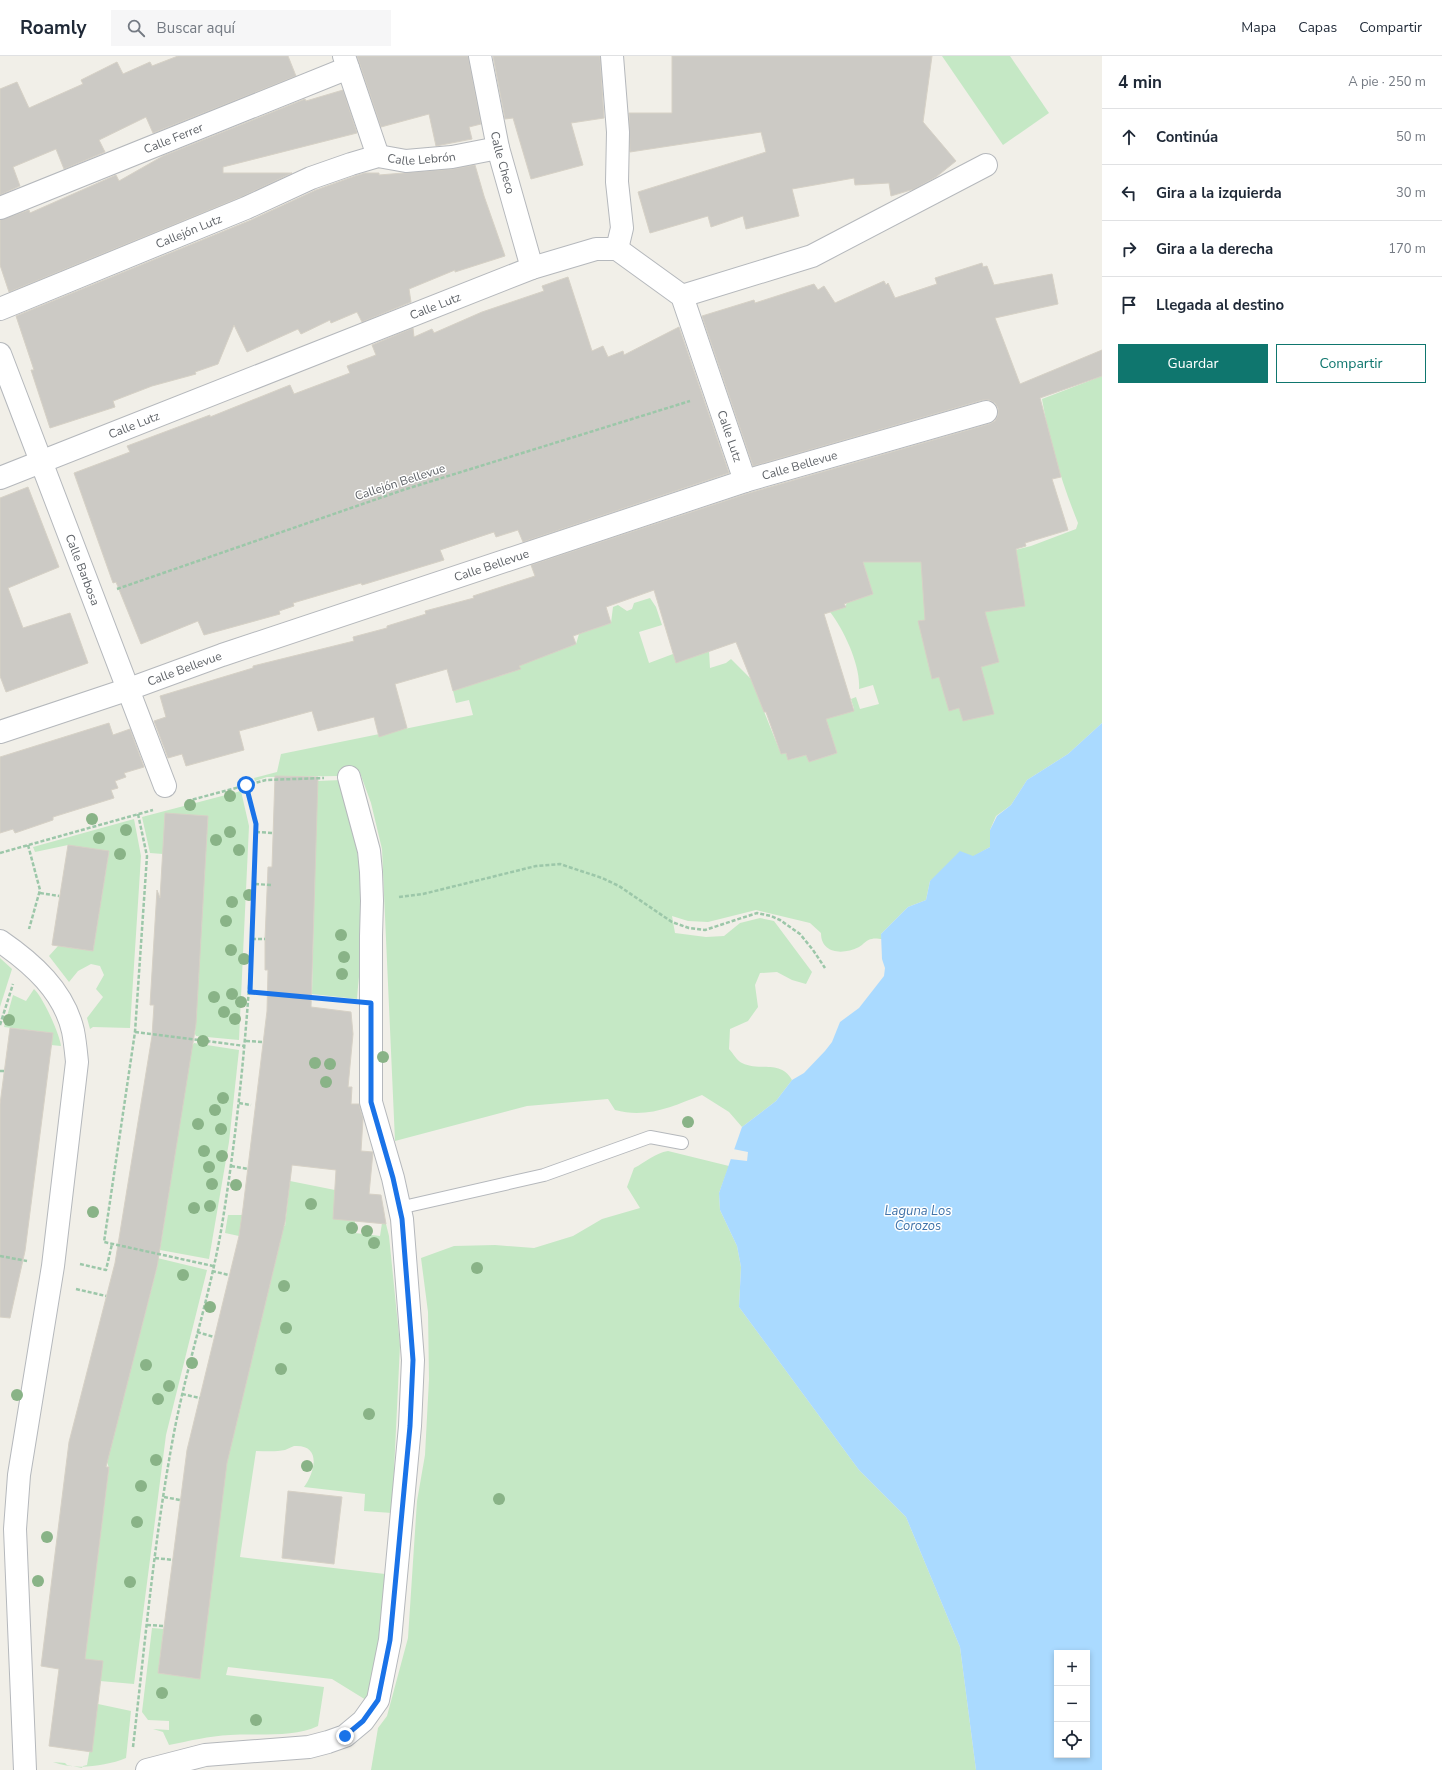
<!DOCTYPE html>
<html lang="es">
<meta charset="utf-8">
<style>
body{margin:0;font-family:"Nunito Sans",sans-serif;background:#f6f6f7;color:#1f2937}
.controls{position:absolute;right:12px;bottom:12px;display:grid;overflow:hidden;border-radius:0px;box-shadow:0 2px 6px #0003}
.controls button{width:36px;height:36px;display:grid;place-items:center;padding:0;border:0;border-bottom:1px solid #e0e1e3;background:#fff;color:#1f2937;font:20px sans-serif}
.stop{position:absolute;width:12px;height:12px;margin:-9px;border:3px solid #1a73e8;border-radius:50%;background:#fff}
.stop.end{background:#1a73e8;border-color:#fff;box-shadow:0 1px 4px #0008}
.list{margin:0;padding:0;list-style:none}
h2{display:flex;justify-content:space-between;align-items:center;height:52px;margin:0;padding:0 16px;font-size:17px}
h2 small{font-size:13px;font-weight:400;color:#747a83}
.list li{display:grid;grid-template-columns:26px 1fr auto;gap:12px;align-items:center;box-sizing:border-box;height:56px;padding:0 16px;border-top:1px solid #e0e1e3}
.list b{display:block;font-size:15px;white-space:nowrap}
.list em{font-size:13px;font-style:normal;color:#747a83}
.actions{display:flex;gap:8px;padding:12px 16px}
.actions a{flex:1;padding:9px 0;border:1px solid #0f766e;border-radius:0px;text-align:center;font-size:14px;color:#0f766e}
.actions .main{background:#0f766e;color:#fff}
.icon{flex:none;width:22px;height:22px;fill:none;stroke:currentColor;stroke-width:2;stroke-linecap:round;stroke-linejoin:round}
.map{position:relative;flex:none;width:1102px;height:1714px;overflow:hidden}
header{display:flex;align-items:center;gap:24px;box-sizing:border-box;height:56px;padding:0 20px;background:#fff;border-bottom:1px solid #e0e1e3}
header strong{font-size:19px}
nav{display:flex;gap:22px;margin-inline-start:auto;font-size:14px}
.search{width:280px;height:36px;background:#f6f6f7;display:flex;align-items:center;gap:10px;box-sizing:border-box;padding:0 14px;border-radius:0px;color:#747a83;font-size:15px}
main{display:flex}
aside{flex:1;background:#fff}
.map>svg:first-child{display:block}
.green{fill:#c5e8c5}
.water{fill:#aadaff;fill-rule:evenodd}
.pier{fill:#f1efe8}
.building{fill:#cccac5;stroke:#d6d1c6}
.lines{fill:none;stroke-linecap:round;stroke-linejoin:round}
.service-casing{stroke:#b5b8bc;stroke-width:14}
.minor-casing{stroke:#b5b8bc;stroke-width:24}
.path{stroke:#9cc7a9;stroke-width:2.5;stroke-dasharray:4 2;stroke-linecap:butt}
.service{stroke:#fff;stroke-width:12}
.minor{stroke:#fff;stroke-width:22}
.tree{fill:#89b387}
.route{stroke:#1a73e8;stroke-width:5}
.labels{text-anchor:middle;stroke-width:3;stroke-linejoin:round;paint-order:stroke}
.street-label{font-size:12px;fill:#5f6368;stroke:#fff}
.water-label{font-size:13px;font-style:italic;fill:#4174aa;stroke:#fff}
</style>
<header>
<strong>Roamly</strong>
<div class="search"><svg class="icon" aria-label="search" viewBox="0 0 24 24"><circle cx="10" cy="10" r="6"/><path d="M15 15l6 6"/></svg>Buscar aquí</div>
<nav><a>Mapa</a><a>Capas</a><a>Compartir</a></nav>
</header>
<main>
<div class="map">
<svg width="1102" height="1714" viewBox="0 0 1102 1714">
<rect width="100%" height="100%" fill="#f1efe8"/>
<!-- green -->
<g class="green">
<path d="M942,0H1010L1049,57L1003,89Z"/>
<path d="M1102,320V667L1068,698L1027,724L1011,749L996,760L990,774V791L930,825L926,844L908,851L881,878L882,883C879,883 875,882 872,883C867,883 863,889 859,891C843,899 821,898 821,877L810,867L756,854L708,866L688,865L672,860L675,877L706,881L724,880L740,867L760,862L774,865L812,916L806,928L792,924L777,916L760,917L755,929L758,951L748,965L730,973L729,993C733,997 737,1005 742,1007C760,1016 780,1003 792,1024L776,1045L742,1071L729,1056L702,1039C673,1050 647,1063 615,1054L608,1043L527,1050L395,1085L382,793L371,747L359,714H339V720L267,721L255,725L254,722L277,716L281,698L473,659L469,644L456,647L449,618L500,620L520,613L517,602L544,600L576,588L579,578L611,567L613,551L618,549L627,555L632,553L634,547L650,542L656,551L662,569L639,576L649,607L673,598L676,606L709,595L710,612L726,607L731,603L751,623L781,698L786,697L789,704L806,699L809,706L837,697L825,661L854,653L851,643L856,641L860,653L879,648L873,629L859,633C861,610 844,574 830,556L845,551L847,547L873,538L859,493L868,484L867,506L979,503L1031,490L1076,473L1078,467C1062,427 1049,385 1042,343Z"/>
<path d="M342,724C353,770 364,818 363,866C363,891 359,917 357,943L312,938L317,725Z"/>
<path d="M241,735L249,770L239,984L196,980L195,978L208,760L165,758L163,798L150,797L142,761Z"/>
<path d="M134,763L141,800L130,972L93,971L90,973L87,962L103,941L96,933L104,919L100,910L91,908L78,915L69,926L49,900L58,890L93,895L109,796L68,789L35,796L33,791Z"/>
<path d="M0,902L12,913L0,951Z"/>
<path d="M34,933C43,941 60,979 61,990L51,989L53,977L4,971L13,939L26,945Z"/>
<path d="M194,987L239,994L229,1086L209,1203L160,1194L192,990Z"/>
<path d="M668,1095L729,1110L719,1137L720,1154L737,1190L741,1211L739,1251L859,1414L906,1461L960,1591L976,1714H371L378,1672L387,1660L408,1582L417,1445L425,1399L429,1323L428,1256L421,1202L454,1190L495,1189L534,1192L573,1180L602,1163L640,1152L627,1131L634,1112C646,1106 655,1097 668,1095Z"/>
<path d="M290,1125L335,1134L355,1165V1177L380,1180L382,1167L386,1168L389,1180L400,1289L392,1457L364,1455L365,1438L304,1431C315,1416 322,1388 294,1390C291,1391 288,1393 285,1394C276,1396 265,1395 256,1395L240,1501L385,1518V1554L371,1637L366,1644L332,1623L228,1611L226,1619L324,1631L318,1670C293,1682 256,1677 230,1679C209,1680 189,1685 169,1689L163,1676L153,1673L169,1674V1665L148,1664L142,1656L152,1572L164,1573L158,1617L200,1623L227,1406L280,1187L240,1176L239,1180L225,1177L228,1159H242V1165L285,1170Z"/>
<path d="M145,1199L207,1214L166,1379L134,1628L100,1625L85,1603L109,1412L107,1406L158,1208L143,1204Z"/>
<path d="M98,1648L131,1655L126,1702C104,1711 73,1714 53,1706L65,1707L67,1709L82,1712L83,1710L87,1709Z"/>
</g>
<!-- water -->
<path class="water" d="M1102,667V1714H976L960,1591L906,1461L859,1414L739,1251L741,1211L737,1190L720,1154L719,1137L742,1071L776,1045L792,1024L804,1017L825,995L832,986L840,966L859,952L884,920L885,912L882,903L881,878L908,851L926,844L930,825L960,795L973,800L990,791V774L997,760L1011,749L1027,724L1068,698ZM1057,1597H1087V1699H1057Z"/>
<!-- pier -->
<path class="pier" d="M733,1093L748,1096L747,1105L730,1103Z"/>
<!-- building -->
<g class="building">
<path d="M178,0H288L296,20L153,77L146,61L99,84L105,96L64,113L56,93L13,111L20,130L0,139V33L17,26L29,52L83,28L81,24L117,6L123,18L150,6L152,10Z"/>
<path d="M357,0H468L481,68L469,71L472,83L436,90L429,58L381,71Z"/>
<path d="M493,0H600L604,62L571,67L583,109L531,123L513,62L505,63Z"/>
<path d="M672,0H932L923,66L956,105L936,121L914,133L891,140L889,127L855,129L854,122L792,133L799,160L746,173L743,160L711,171L708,160L650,177L638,136L766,96L761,76L630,96L629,57H672Z"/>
<path d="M343,34L357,77L223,111V117H292L241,141L9,236L0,209V164L29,154L30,157L116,119L119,125L163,100L305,43L306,45Z"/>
<path d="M475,109L484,140L505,200L455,216V214L409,233L411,246L362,266L357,256L331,267L330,264L301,278L298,273L247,296L234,269L218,308L195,316L196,318L152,330L113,345L115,351L50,372L31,314H34L16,260L251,164L316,134L355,120L365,117H379V119L453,113Z"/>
<path d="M982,207L983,211L987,210L994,229L1052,218L1058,248L995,262L1020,328L1102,294V320L1040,342L1061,421L1052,423L1068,474L1025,487L1026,490L1016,493L1025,550L985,556L999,606L981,611L994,658L963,665L959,652L949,655L939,621L932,623L918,565L925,564L921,506H863L873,538L844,548L846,551L824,558L854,655L826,663L837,697L809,706L806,699L788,704L786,697L781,698L766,656H764L736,586L676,607L654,534L606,551L611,567L573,580L576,588L519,610L521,613L453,635L447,613L395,628L407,672L379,681L374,661L318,675L312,655L239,675L244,694L186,710L182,698L168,702L154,665L166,661L160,640L253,612V610L354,585L353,581L387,572V570L426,558L425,555L474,542L473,540L535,520L531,509L749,437L989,368L995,365L998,359V352L995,347L989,344H983L753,410L702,260L754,244L755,247L814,228L818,234L824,230L835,247L884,225L886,229L888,227L895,242L937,228L935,222Z"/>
<path d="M568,221L592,295L603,290L608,301L623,295L624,299L679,271L729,417L523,486L518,474L496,481L494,476L440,494L444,504L362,529L361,527L293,547L294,550L279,555L280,558L204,579L198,565L141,588L116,526L113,527L74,417L130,396L127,390L210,359V361L290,329L294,338L350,317L347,310L376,299L372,289L413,272L414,281L432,273L434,277L482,256L544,235L542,230Z"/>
<path d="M28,431L59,511L8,532L23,572L70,557L88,607L6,636L0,620V442Z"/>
<path d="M109,667L113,679L130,673L144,711L124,717L126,721L115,725L118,732L111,734L114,742L53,761V764L15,777L13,773L0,777V701Z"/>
<path d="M275,720L318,721L311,951L351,956L353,978L348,1031H352L351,1048H359L363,1063L361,1095L373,1096L369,1138L381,1139L386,1168L333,1163L336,1114L292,1109L285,1166L227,1407L200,1623L158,1617L187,1394L239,1180L243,1152L267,955L268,914H265V883L268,811H272Z"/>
<path d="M165,757L208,760L196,968L157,1211L106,1411H109L85,1603L103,1605L92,1696L49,1690L59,1613L41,1610L69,1386L115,1207L152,980L154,949H150L157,834L160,842Z"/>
<path d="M68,789L109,795L93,895L52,889Z"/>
<path d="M10,972L53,977L25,1195L10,1262L0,1261V1048Z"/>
<path d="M288,1435L342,1441L334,1508L282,1502Z"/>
</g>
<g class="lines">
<!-- service casing -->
<g class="service-casing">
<path id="service" d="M399,1152L544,1119L650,1081L682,1087"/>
</g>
<!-- minor casing -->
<g class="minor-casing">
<g id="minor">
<path d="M344,0L378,100"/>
<path id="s1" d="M480,0L498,92L532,212"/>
<path d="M612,0L618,76L617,126L622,172L617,193"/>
<path id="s2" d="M0,152L348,12"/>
<path d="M682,240L812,200L986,109"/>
<path id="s3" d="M0,253L246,152L311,122L351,108L378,100L406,105L452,101L498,92"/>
<path id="s4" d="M0,298L165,730"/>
<path id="s5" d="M0,422L532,212L596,193H617L682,240L745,425"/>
<path id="s6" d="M0,676L129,633L222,599L745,425L986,356"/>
<path d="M0,885C32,907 64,935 73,975C75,985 76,996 77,1006L53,1210L19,1419L15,1473L25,1714"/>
<path d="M147,1714L205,1699L309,1691L328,1686L345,1680L363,1665L378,1644L390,1584L410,1370L413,1304L402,1163L393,1122L371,1046V880L372,845L371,816L369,795L349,721"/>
</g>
</g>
<!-- path -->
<g class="path">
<path d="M117,533L403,434L690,345"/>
<path d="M187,745L266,724L324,722"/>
<path d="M138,758L147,800L135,976L104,1186L213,1210"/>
<path d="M256,776L273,777"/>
<path d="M28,789L40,834L29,873"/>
<path d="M0,797L153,754"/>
<path d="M255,828L271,829"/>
<path d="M40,837L59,840"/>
<path d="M399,841L423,838L536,810L560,808L602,822L619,830L672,866L689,872L705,874L757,857L771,860L780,864L800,878L813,894L825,912"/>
<path d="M252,883H265"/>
<path d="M250,936L345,945"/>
<path d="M0,969L13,928"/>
<path d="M135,976L245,990"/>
<path d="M246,985L264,986"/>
<path d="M0,1015H4"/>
<path d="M239,1047L251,1049"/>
<path d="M231,1110L248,1113"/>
<path d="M0,1200L27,1205"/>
<path d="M80,1208L106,1214L112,1188"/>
<path d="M212,1215L229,1219"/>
<path d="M76,1233L106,1240"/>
<path d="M197,1276L214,1281"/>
<path d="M182,1338L200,1342"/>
<path d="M164,1441L180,1444"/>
<path d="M155,1502L173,1504"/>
<path d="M147,1569L164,1570"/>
<path d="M133,1691C145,1588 154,1484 173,1382C186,1311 210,1241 222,1169C243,1039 253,908 256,776V768L246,729"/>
</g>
<!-- service -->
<use href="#service" class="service"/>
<!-- minor -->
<use href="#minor" class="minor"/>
</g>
<!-- trees -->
<g class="tree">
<circle cx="230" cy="740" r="6"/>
<circle cx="190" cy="749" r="6"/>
<circle cx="92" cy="763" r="6"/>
<circle cx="126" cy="774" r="6"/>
<circle cx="230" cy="776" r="6"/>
<circle cx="99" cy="782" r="6"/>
<circle cx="216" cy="784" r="6"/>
<circle cx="239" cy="794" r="6"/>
<circle cx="120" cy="798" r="6"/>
<circle cx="249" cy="839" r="6"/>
<circle cx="232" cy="846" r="6"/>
<circle cx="226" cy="865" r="6"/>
<circle cx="341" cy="879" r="6"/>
<circle cx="231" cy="894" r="6"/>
<circle cx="344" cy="901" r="6"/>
<circle cx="244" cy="903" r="6"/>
<circle cx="342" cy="918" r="6"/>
<circle cx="232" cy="938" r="6"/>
<circle cx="214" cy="941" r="6"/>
<circle cx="241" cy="946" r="6"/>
<circle cx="224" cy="956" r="6"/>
<circle cx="235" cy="963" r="6"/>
<circle cx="9" cy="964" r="6"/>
<circle cx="203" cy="985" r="6"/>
<circle cx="383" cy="1001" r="6"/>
<circle cx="315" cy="1007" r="6"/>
<circle cx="330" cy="1008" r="6"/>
<circle cx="326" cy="1026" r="6"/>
<circle cx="223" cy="1042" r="6"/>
<circle cx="215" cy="1054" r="6"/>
<circle cx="688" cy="1066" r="6"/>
<circle cx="198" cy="1068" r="6"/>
<circle cx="221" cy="1073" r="6"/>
<circle cx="204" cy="1095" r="6"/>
<circle cx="222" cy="1100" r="6"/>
<circle cx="209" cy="1111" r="6"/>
<circle cx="212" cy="1128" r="6"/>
<circle cx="236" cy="1129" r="6"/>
<circle cx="311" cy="1148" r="6"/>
<circle cx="210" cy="1150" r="6"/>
<circle cx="194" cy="1152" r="6"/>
<circle cx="93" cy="1156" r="6"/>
<circle cx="352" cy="1172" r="6"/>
<circle cx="367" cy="1175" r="6"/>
<circle cx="374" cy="1187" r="6"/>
<circle cx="477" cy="1212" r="6"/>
<circle cx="183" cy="1219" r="6"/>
<circle cx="284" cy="1230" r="6"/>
<circle cx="210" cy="1251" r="6"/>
<circle cx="286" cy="1272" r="6"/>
<circle cx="192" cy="1307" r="6"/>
<circle cx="146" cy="1309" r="6"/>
<circle cx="281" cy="1313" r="6"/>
<circle cx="169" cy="1330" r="6"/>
<circle cx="17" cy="1339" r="6"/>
<circle cx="158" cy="1343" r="6"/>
<circle cx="369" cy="1358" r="6"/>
<circle cx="156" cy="1404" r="6"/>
<circle cx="307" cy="1410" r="6"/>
<circle cx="141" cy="1430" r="6"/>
<circle cx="499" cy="1443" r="6"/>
<circle cx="137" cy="1466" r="6"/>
<circle cx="47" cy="1481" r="6"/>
<circle cx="38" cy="1525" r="6"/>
<circle cx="130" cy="1526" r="6"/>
<circle cx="162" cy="1637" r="6"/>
<circle cx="256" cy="1664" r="6"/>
</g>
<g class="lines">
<!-- route -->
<path class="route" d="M246,729L256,768L250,936L371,947V1046L393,1122L402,1163L413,1304L410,1370L390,1584L378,1644L363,1665L345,1680"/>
</g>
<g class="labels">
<!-- street labels -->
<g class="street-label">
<text dy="4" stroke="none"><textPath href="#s2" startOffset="187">Calle Ferrer</textPath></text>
<text dy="4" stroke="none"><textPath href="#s3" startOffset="452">Calle Lebrón</textPath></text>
<text dy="4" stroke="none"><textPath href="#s1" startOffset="109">Calle Checo</textPath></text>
<text dy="4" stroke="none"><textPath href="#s3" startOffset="204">Callejón Lutz</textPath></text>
<text dy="4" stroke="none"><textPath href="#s5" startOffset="468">Calle Lutz</textPath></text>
<text dy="4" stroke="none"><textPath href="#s5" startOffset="144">Calle Lutz</textPath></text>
<text dy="4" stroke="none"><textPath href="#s5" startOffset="888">Calle Lutz</textPath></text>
<text dy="4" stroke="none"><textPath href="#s6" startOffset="843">Calle Bellevue</textPath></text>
<text transform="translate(400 426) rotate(-18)" y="4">Callejón Bellevue</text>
<text dy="4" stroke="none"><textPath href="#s6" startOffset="519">Calle Bellevue</textPath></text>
<text dy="4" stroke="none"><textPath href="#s4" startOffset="231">Calle Barbosa</textPath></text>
<text dy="4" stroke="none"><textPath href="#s6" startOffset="195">Calle Bellevue</textPath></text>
</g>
<!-- water labels -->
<g class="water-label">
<text x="918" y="1159">Laguna Los<tspan x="918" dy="15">Corozos</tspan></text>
</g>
</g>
</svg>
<div class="controls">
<button>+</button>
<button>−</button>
<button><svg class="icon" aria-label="locate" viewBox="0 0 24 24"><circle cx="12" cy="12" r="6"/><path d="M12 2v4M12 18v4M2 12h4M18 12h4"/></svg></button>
</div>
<div class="stop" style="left:246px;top:729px"></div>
<div class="stop end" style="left:345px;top:1680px"></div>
</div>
<aside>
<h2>4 min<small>A pie · 250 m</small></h2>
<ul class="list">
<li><svg class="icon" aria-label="ahead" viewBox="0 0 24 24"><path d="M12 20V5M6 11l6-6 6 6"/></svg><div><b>Continúa</b></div><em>50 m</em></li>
<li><svg class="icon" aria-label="left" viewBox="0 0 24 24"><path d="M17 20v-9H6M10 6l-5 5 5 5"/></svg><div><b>Gira a la izquierda</b></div><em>30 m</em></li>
<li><svg class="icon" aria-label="right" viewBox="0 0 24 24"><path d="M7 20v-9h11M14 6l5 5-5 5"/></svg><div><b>Gira a la derecha</b></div><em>170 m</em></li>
<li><svg class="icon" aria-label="arrive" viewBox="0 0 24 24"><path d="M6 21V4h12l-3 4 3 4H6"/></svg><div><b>Llegada al destino</b></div></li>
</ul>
<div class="actions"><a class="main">Guardar</a><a>Compartir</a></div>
</aside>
</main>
